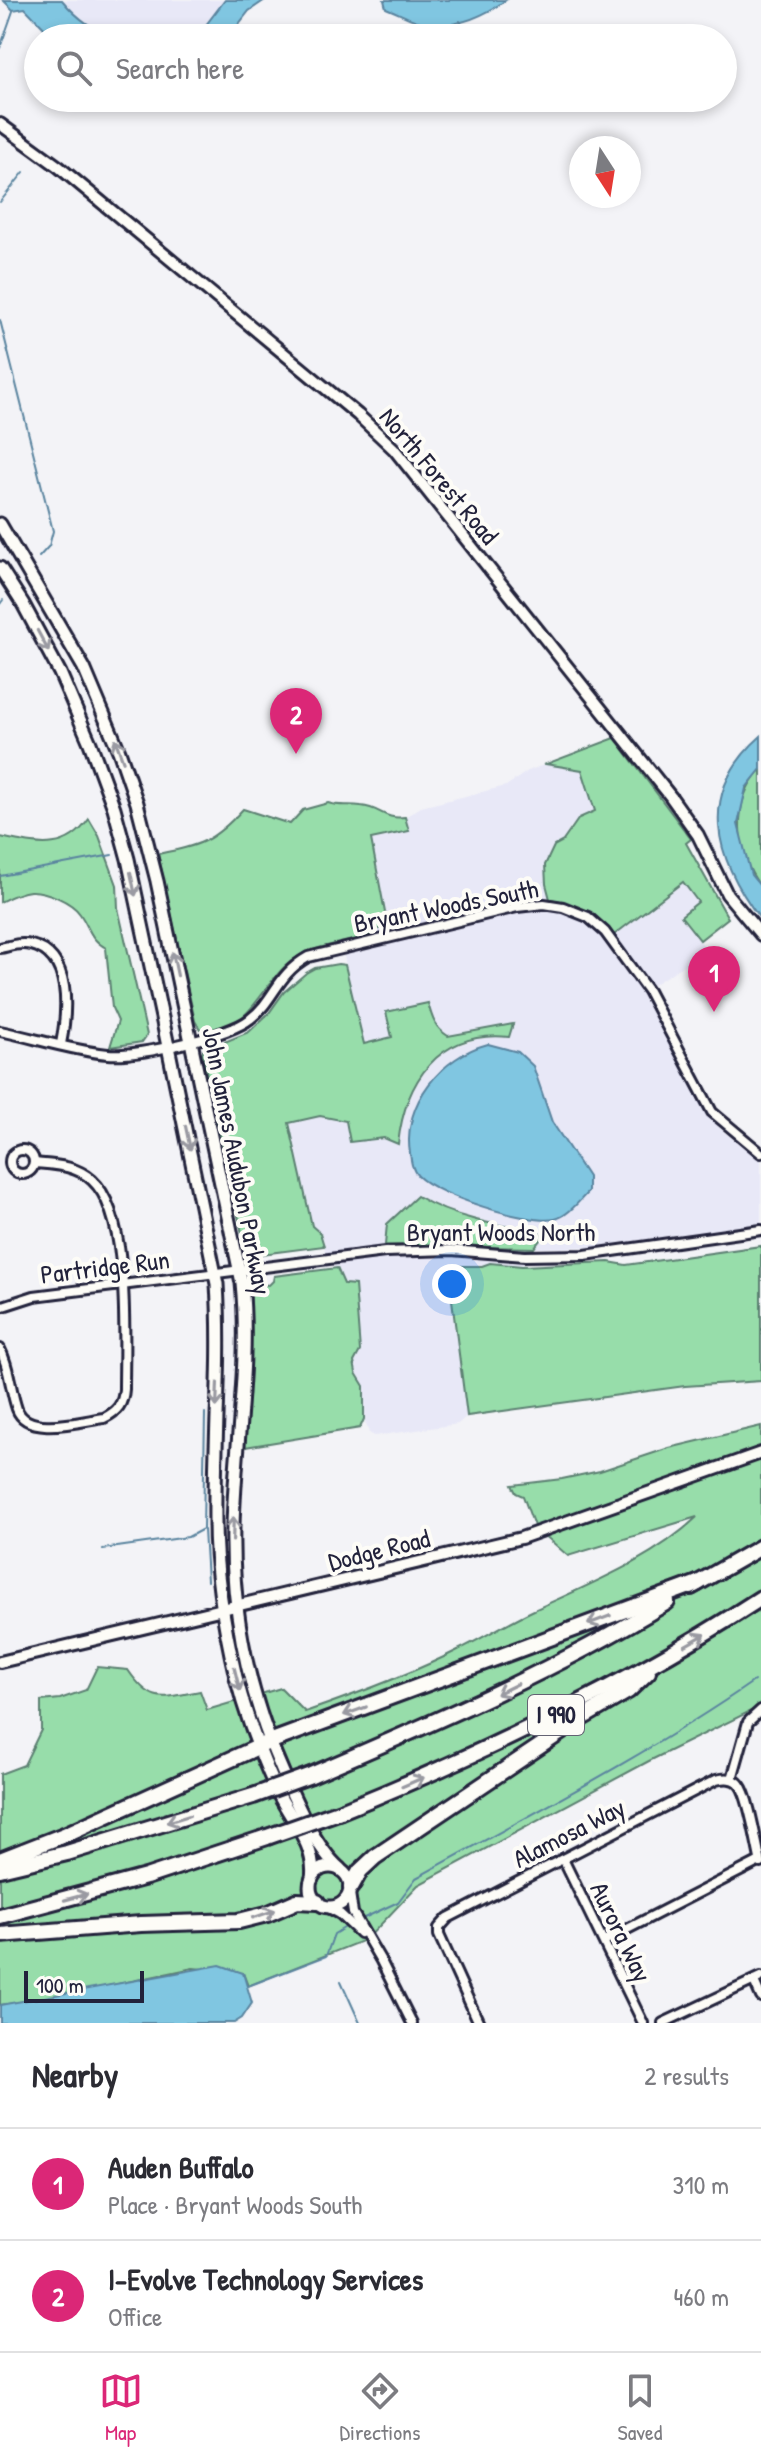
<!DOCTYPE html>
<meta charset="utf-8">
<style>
body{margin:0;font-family:"Patrick Hand",sans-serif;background:#f2f2f3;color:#2b2b33}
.compass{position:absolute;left:569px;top:136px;width:72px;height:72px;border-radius:50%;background:#fff;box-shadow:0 4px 12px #0003;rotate:168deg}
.scale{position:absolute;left:24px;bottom:20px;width:120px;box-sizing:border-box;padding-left:8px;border:4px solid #22223b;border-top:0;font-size:22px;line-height:28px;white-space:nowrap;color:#22223b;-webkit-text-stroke:6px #fdfcf7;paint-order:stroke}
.you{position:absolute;left:452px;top:1284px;width:28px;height:28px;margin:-20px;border:6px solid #fff;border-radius:50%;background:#1a73e8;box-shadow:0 0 0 12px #1a73e833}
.badge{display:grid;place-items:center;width:52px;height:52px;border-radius:50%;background:#db2777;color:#fff;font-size:26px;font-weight:700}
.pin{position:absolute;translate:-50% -66px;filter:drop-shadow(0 2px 4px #0008)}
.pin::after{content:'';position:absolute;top:42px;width:28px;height:24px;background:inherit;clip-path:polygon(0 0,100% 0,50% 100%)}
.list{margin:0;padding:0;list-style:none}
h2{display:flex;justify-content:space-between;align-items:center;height:104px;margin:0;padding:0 32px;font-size:34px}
h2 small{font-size:26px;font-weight:400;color:#7c7c81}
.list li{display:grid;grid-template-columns:52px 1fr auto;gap:24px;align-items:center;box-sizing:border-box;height:112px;padding:0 32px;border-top:2px solid #e1e1e2}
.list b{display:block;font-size:30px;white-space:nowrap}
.list p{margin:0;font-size:26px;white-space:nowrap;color:#7c7c81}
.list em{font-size:26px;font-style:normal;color:#7c7c81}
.icon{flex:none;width:44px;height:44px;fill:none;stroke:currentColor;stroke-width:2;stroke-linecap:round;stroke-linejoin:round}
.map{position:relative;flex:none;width:761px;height:2023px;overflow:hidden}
.search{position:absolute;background:#fff;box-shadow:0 4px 12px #0003;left:24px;right:24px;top:24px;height:88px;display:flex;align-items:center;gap:20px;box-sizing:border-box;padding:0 28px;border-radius:44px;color:#7c7c81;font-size:30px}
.sheet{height:328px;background:#fff}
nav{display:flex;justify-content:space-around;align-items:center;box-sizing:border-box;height:112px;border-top:2px solid #e1e1e2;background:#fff;font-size:22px;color:#7c7c81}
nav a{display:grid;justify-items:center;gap:4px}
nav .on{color:#db2777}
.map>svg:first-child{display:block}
.built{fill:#e8e8f7}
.green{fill:#97ddaa;stroke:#5c8072;stroke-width:2}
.water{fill:#80c6e1;stroke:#5a849f;stroke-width:2}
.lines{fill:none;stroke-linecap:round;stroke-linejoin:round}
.stream{stroke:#5a849f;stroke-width:2}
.minor-casing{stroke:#22223b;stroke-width:14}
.tertiary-casing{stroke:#22223b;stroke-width:16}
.secondary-casing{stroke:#22223b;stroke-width:17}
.motorway-casing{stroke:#22223b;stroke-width:20}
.minor{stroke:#fdfcf7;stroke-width:8}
.tertiary{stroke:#fdfcf7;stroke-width:10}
.secondary{stroke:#fdfcf7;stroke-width:11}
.motorway{stroke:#fdfcf7;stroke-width:14}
.motorway-bridge-casing{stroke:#22223b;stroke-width:20;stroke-linecap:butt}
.motorway-bridge{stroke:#fdfcf7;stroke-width:14}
.oneway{stroke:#9a9aa2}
.labels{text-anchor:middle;stroke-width:8;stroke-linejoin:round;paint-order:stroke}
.shield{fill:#fdfcf7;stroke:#646373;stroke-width:2}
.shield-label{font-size:24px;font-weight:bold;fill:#22223b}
.street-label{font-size:26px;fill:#22223b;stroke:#fdfcf7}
</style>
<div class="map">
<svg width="761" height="2023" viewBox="0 0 761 2023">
<rect width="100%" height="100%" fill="#f3f3f7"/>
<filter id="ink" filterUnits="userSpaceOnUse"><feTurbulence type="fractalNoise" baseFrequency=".0125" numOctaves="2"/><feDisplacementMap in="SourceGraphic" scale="16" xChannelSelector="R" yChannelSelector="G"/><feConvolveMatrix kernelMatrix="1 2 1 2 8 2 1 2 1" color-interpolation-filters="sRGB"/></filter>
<g filter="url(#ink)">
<!-- built -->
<g class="built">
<path d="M41,0H232L208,38H80Z"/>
<path d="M546,764L582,770L595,812L571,826L563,841L550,899L585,910L614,935L683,881L698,902L681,916L707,950L642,992L706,1113L724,1132L761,1160V1226L599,1247L534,1248L522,1266L490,1263L482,1266H453L448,1269L447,1274L467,1416L458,1424L375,1436L369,1433L364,1419V1386L356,1373L354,1362L360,1351L355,1286L344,1284L339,1270L334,1267L325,1254L324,1240L312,1227L289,1123L320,1116L346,1121L350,1141L384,1138L398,1144L405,1108L423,1071L445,1050L476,1039L500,1036L512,1024L448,1036L439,1030L432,1020L428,1004L392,1037L363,1044L341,942L369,936L387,923L371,839L408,831L405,817L421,807L506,786L528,771Z"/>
</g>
<!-- green -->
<g class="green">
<path d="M615,738L691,839L686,843L728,918L700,940L681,916L698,902L683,882L614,935C596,916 577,903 550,899L546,884L545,865L554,846L563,841L579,818L595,811L582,770L546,764Z"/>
<path d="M761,769V887C735,854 731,800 761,769Z"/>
<path d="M328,803C340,807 349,804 361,806C382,808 383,820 405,817L409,831L371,839L387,923C381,927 374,934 367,936C341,945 313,944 290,962C260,985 250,1036 200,1029L195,1021L158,854C201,845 213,842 243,809L290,824L303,810Z"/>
<path d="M89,819L99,836L117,885L118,908L147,1035L142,1042L110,1047L118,1021L112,1008L106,948C89,938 91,930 80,914C72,902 45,890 30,891C19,892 10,897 0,902V837C36,844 65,854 89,819Z"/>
<path d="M338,964L345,965L364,1044L392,1037L386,1012L428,1003C432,1018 435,1028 448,1036L513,1024L509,1037C438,1030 405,1082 398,1144L384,1138L350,1142L346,1121L320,1116L289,1123L312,1226L320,1233L324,1246L247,1256L202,1053L206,1045L215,1046L249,1032L269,1013L284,992L306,973L315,968Z"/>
<path d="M417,1196C452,1218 499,1226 539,1232L543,1236L534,1248L385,1245L387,1224Z"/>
<path d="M761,1246V1381L685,1386L467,1416L448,1269L453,1266H482L490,1263L522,1266L609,1262L626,1265Z"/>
<path d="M337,1268L344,1284L355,1285L360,1351L354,1362L356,1373L364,1386V1419L360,1428L245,1447L250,1364L251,1280L254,1276L259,1284L269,1285L273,1281L274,1276Z"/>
<path d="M761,1426V1706L649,1761L418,1885L367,1939L248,1986L243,1973L193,1968L56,1997L0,2005V1774L24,1765L41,1730V1701L60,1699L86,1690L97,1667L128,1670C152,1705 162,1698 200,1691L207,1710L281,1688L305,1712C357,1694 409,1675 458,1650C483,1638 508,1622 534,1610C590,1584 652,1560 697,1517L568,1556L534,1526L523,1496L516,1493L512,1485L562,1479L600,1471L669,1448Z"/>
</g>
<!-- water -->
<g class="water">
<path d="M3,0H62C76,17 94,31 116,38H46V30L25,8L13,10Z"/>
<path d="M225,0H265L249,11L228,38H196Z"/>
<path d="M384,0H506C484,16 456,28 428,24C414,22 399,13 386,8Z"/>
<path d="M761,736V769L746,788L738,824L751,875L761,887V920C714,858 696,793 761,736Z"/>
<path d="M488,1044L518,1052L533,1066L552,1122L588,1177V1192C579,1201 568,1216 555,1219C529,1225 436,1195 418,1176C412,1170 411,1161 410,1153C402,1104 442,1056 488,1044Z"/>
<path d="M220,1965L243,1973L252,2003L242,2018L234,2023H0V2005Z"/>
</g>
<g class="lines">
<!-- stream -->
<g class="stream">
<path d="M460,21L469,38"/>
<path d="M0,48L13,11"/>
<path d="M0,202L24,172"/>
<path d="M0,320L53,531L49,546L39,557"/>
<path d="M0,604L3,600"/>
<path d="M0,876L112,855"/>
<path d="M204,1530L207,1581"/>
<path d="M103,1549L188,1537L203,1529L205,1413"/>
<path d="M364,1918L398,1902L416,1878C530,1815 647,1755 754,1681"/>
<path d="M341,1981L360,2023"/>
<path d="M248,1986L326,1956L334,1934L344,1928"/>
</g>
<!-- minor casing -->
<g class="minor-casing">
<g id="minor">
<path d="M0,948C10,946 21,942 31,945C73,955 67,1013 61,1044"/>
<path d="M0,1031C35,1038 72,1051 108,1054C136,1057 229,1036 250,1019C275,1000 276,975 308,957L517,907L544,904L563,907L588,917L605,932L648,991L712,1112L761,1153"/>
<circle cx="22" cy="1162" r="12"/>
<path d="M0,1307L34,1296L385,1252L451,1250L525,1256L585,1255L761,1230"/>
<path d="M0,1349C10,1368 10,1389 17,1409C27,1437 81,1421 104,1418C118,1411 123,1404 124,1389C124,1339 131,1215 92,1180C76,1165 55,1165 34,1163"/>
<path d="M732,1779L748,1722L761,1710"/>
<path d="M563,1859L643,2023"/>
<path d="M350,1893L353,1913L381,1961L412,2023"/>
<path d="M327,1907L340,1914L360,1933"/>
<path d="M604,1941L760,1861"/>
<path d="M754,1981L761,1997"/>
<path d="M479,2023L439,1935V1928L448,1918L716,1780C725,1778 734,1777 740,1785C749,1796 757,1847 761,1863"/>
<path d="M663,2023L761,1977"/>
</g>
</g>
<!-- tertiary casing -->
<g class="tertiary-casing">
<g id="tertiary">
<path d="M0,124L59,167L358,415L394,449L671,797L698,835L727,894L761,935"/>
<path d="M0,1662L521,1538L761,1453"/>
</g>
</g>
<!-- secondary casing -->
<g class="secondary-casing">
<g id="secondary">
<path d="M0,524L84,668L119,751L137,803L157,881L242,1283C250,1364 235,1445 233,1526C231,1613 249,1696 284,1775C297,1805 316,1848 340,1869"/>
<path d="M0,568L23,604L60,673L90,743L114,808L128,859L164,1027L217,1284C222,1363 214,1442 215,1521C215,1573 224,1626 236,1677C246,1716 260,1754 277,1791C290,1819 317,1845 312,1879"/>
<circle cx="330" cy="1887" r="20"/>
</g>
</g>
<!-- motorway casing -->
<g class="motorway-casing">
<g id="motorway">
<path d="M691,1587L761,1547"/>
<path d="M311,1775C433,1723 554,1671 667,1602"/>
<path d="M341,1811C487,1752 629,1684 761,1598"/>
<path d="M0,1860L64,1835L269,1742L698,1583"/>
<path d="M0,1869L67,1853L253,1796"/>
<path d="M351,1887L360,1871L375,1857L582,1718L628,1691L648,1672"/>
<path d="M0,1916L146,1877L267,1837"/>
<path d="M0,1935L141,1924L239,1921L267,1914L297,1901L317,1902"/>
</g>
</g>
<!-- minor -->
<use href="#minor" class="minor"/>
<!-- tertiary -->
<use href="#tertiary" class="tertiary"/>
<!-- secondary -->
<use href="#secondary" class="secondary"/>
<!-- motorway -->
<use href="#motorway" class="motorway"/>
<!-- motorway-bridge casing -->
<g class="motorway-bridge-casing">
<g id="motorway-bridge">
<path d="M253,1796L311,1775"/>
<path d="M267,1837L341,1811"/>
</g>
</g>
<!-- motorway-bridge -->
<use href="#motorway-bridge" class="motorway-bridge"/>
</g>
<!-- one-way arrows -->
<defs><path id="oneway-shaft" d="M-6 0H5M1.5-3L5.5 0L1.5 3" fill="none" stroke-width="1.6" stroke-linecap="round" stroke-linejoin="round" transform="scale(2)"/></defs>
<g class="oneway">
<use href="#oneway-shaft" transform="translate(43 641) rotate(62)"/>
<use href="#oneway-shaft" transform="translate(119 750) rotate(-110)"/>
<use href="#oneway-shaft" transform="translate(133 884) rotate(78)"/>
<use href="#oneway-shaft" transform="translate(175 964) rotate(-102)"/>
<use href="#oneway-shaft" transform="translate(188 1138) rotate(78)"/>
<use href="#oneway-shaft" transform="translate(217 1395) rotate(92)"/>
<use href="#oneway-shaft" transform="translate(233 1529) rotate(-88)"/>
<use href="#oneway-shaft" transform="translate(599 1620) rotate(159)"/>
<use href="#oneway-shaft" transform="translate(695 1640) rotate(-29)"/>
<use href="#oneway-shaft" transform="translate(237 1679) rotate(76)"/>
<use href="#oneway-shaft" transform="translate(507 1689) rotate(154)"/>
<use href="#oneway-shaft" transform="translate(355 1711) rotate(160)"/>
<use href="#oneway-shaft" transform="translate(413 1782) rotate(-23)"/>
<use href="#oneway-shaft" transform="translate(178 1819) rotate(163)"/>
<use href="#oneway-shaft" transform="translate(76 1897) rotate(-15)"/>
<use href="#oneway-shaft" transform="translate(264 1914) rotate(-19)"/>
</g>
</g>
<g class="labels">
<!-- shield labels -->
<rect class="shield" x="528" y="1695" width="56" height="40" rx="6"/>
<g class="shield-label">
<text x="556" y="1723">I 990</text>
</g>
<!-- street labels -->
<g class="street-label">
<text transform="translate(439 476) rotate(50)" y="9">North Forest Road</text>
<text transform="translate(446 906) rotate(-11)" y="9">Bryant Woods South</text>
<text transform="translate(237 1161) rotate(79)" y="9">John James Audubon Parkway</text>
<text x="501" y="1241">Bryant Woods North</text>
<text transform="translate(105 1267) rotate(-7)" y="9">Partridge Run</text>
<text transform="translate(379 1550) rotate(-14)" y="9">Dodge Road</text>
<text transform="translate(569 1833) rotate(-27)" y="9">Alamosa Way</text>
<text transform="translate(621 1932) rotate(64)" y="9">Aurora Way</text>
</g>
</g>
</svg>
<svg class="compass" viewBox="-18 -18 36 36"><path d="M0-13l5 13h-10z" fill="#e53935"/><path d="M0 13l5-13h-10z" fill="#7c7c81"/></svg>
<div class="scale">100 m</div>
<div class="you"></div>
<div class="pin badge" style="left:714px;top:1012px">1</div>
<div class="pin badge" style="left:296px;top:754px">2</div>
<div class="search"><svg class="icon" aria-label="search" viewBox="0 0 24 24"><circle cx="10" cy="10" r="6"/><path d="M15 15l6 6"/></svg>Search here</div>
</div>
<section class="sheet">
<h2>Nearby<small>2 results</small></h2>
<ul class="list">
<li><span class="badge">1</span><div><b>Auden Buffalo</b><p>Place · Bryant Woods South</p></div><em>310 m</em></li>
<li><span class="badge">2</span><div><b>I-Evolve Technology Services</b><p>Office</p></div><em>460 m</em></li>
</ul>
</section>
<nav>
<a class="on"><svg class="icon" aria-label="map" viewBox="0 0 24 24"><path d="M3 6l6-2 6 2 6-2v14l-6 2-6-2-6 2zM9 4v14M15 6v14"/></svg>Map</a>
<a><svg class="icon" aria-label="directions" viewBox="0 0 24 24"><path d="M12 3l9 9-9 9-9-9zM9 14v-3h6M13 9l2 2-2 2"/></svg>Directions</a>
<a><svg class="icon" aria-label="saved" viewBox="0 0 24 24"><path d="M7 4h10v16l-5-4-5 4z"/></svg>Saved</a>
</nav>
